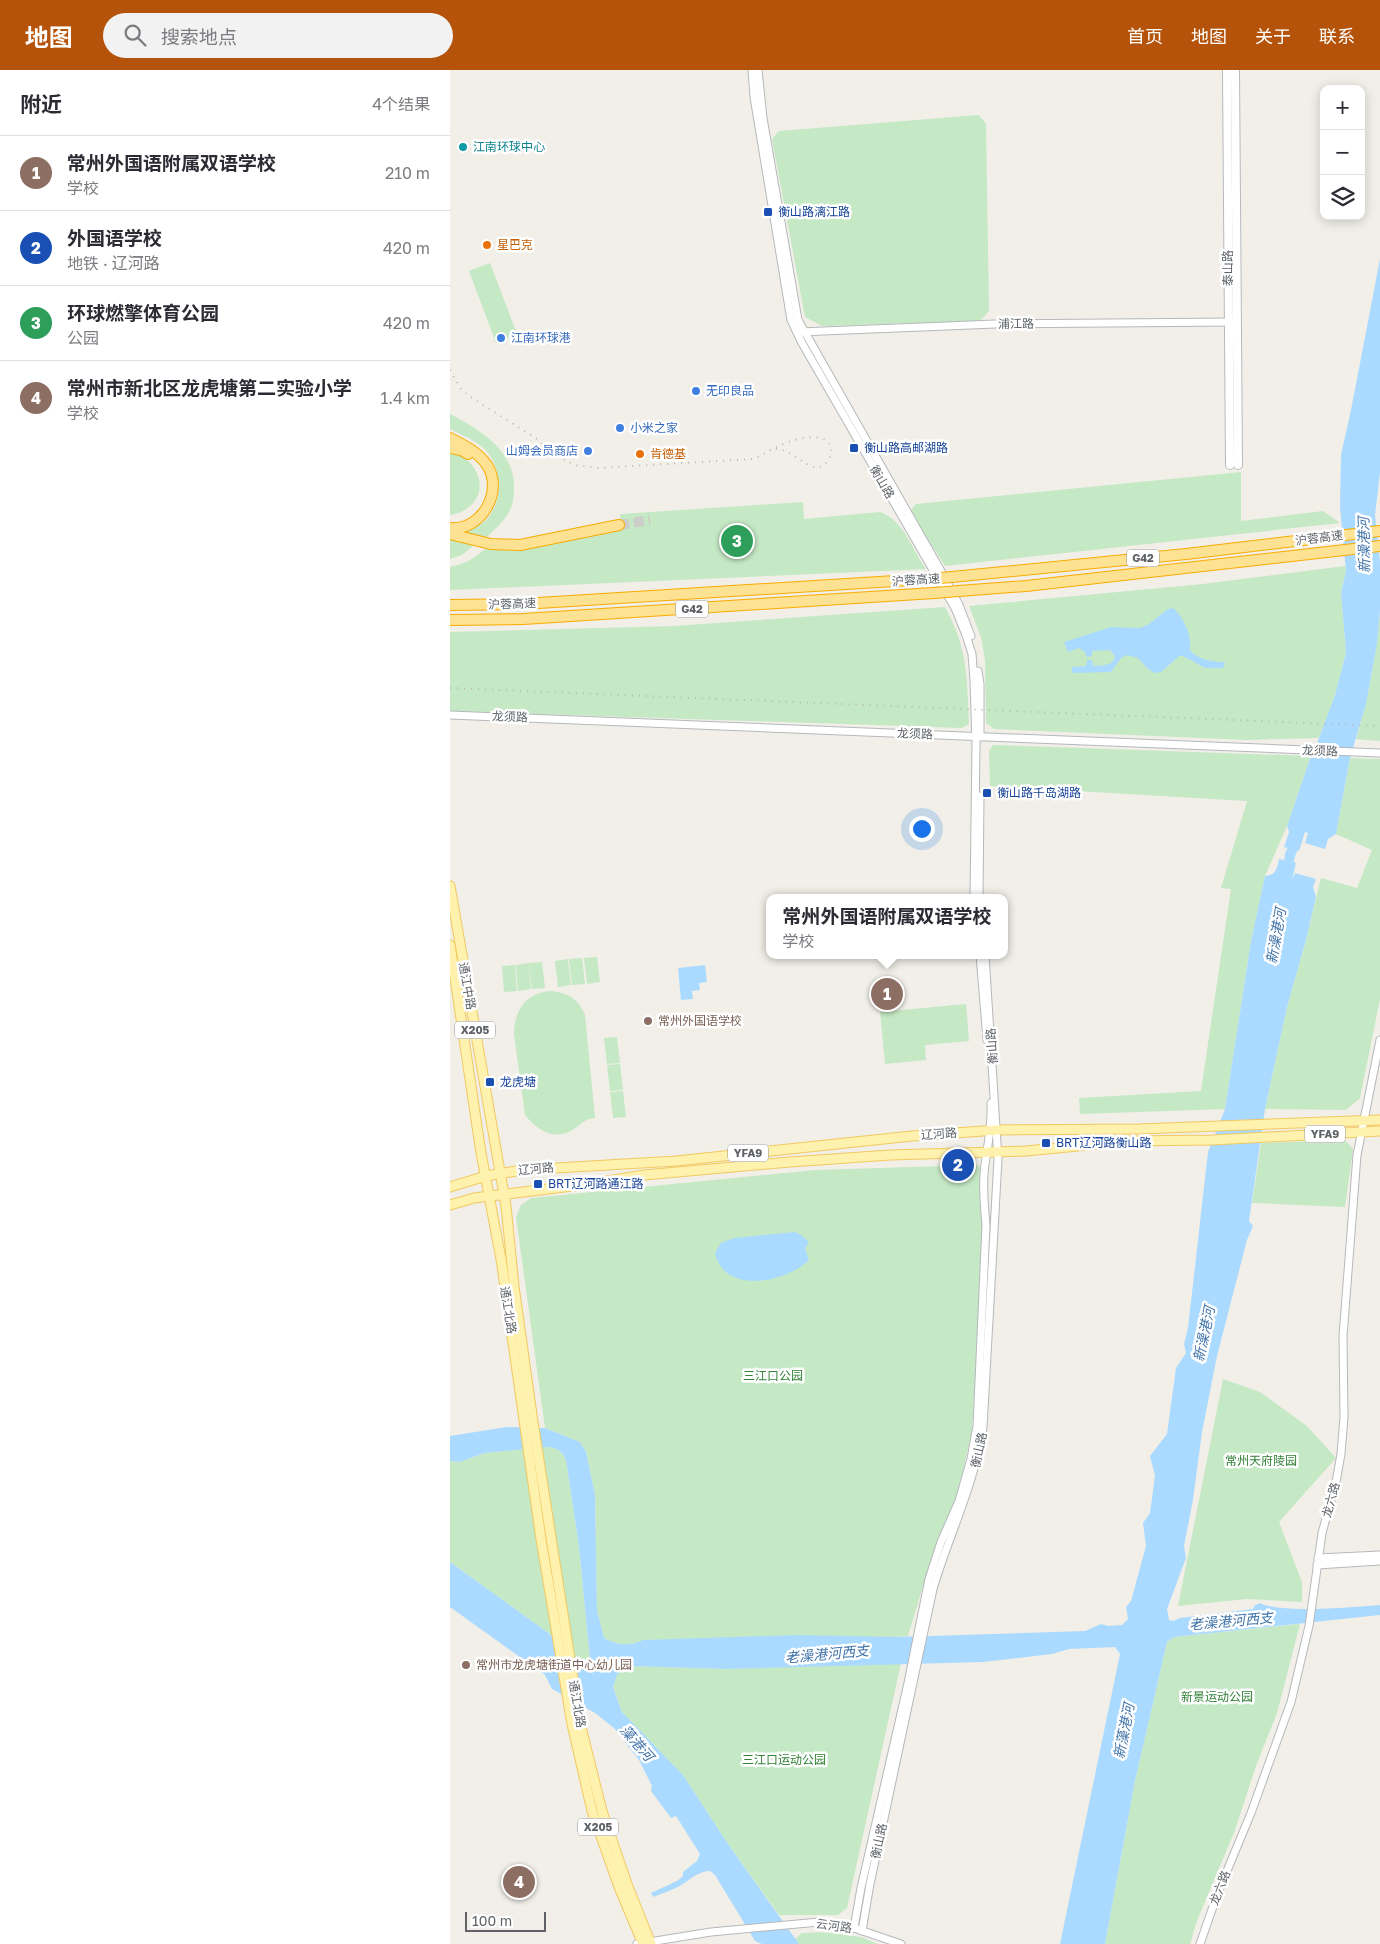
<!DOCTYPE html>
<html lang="zh">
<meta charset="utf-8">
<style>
body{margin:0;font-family:"Golos Text","Noto Sans SC",sans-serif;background:#f2f2f3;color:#2b2b33}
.controls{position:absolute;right:15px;top:15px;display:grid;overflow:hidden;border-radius:10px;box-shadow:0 2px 12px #0003}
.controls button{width:45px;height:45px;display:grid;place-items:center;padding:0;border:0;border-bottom:1px solid #e1e1e2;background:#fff;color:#2b2b33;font:25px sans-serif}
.scale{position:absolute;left:15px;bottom:12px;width:81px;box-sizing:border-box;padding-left:5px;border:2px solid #5f6368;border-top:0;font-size:14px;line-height:18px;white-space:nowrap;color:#5f6368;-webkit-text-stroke:4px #fff;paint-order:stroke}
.you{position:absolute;left:471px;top:758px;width:18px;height:18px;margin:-12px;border:4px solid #fff;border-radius:50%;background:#1a73e8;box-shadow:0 0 0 8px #1a73e833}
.badge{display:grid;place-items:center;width:32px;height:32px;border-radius:50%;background:#b45309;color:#fff;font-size:16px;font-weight:700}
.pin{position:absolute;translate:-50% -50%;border:2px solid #fff;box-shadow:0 1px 5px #0006}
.popup{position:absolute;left:316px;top:824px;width:242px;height:65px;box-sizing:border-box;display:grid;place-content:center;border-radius:10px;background:#fff;filter:drop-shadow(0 1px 4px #0005);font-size:16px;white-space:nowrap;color:#7c7c81}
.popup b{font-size:19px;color:#2b2b33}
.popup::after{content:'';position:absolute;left:50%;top:100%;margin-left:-10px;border:10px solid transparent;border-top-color:#fff}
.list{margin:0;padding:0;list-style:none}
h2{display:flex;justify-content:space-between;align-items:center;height:65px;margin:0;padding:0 20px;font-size:21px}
h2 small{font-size:16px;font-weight:400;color:#7c7c81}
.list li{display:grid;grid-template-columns:32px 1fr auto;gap:15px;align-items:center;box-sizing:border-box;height:75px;padding:0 20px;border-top:1px solid #e1e1e2}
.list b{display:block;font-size:19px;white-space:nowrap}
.list p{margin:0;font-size:16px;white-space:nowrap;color:#7c7c81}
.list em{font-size:16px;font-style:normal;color:#7c7c81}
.icon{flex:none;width:28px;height:28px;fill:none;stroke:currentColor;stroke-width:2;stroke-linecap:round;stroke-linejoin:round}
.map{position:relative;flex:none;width:930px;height:1874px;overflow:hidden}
header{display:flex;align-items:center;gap:30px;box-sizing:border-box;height:70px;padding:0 25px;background:#b45309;color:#fff}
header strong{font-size:24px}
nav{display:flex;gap:28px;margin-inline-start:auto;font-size:18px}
.search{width:350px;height:45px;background:#f2f2f3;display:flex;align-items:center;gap:12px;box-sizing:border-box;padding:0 18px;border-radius:28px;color:#7c7c81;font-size:19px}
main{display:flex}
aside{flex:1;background:#fff}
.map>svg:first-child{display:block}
.green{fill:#c5e8c5}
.water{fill:#aadaff}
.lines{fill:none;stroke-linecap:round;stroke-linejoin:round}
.river{stroke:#aadaff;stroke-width:10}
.motorway-tunnel{stroke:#ccccc8;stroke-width:10;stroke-dasharray:10 5;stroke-linecap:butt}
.tertiary-casing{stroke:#b5b8bc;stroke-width:9}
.secondary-casing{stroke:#b6babf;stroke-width:10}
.primary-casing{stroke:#f2c960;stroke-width:11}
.motorway-casing{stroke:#f9ab00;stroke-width:12}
.tertiary{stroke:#fff;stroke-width:7}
.secondary{stroke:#fff;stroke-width:8}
.primary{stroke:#fff2af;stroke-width:9}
.motorway{stroke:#fde293;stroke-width:10}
.rail{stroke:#b6b7b8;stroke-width:2;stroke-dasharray:1 6;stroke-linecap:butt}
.motorway-bridge-casing{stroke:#f9ab00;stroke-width:12;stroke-linecap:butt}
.motorway-bridge{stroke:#fde293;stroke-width:10}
.culture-dot{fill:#0f9aa8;stroke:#fff;stroke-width:2}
.transit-dot{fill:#1a4fb4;stroke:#fff;stroke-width:2}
.food-dot{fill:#e8710a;stroke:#fff;stroke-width:2}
.shop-dot{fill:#3f7fe0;stroke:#fff;stroke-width:2}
.education-dot{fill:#8d6e63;stroke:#fff;stroke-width:2}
.labels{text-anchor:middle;stroke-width:5;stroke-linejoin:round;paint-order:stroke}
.shield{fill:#fff;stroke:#8f9295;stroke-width:1}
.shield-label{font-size:11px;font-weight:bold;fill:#5f6368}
.culture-label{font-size:12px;fill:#0d838f;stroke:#fff;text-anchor:start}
.transit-label{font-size:12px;fill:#164399;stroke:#fff;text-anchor:start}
.food-label{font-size:12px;fill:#c56008;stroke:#fff;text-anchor:start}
.street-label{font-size:12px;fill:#5f6368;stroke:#fff}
.shop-label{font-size:12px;fill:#366cbe;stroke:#fff;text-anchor:start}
.education-label{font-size:12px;fill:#785e54;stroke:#fff;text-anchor:start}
.park-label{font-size:12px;fill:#348238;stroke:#fff}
.water-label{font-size:14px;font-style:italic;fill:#4174aa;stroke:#fff}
</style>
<header>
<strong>地图</strong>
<div class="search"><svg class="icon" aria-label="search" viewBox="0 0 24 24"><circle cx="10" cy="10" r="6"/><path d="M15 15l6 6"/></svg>搜索地点</div>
<nav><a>首页</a><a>地图</a><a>关于</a><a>联系</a></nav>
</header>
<main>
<aside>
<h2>附近<small>4个结果</small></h2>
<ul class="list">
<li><span class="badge" style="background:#8d6e63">1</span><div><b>常州外国语附属双语学校</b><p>学校</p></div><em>210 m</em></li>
<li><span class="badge" style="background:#1a4fb4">2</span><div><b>外国语学校</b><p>地铁 · 辽河路</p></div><em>420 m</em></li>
<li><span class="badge" style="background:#2e9e5b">3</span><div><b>环球燃擎体育公园</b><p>公园</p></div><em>420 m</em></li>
<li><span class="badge" style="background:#8d6e63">4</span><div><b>常州市新北区龙虎塘第二实验小学</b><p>学校</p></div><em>1.4 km</em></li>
</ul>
</aside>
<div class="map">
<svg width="930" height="1874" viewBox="0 0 930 1874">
<rect width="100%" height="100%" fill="#f1efe8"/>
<!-- green -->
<g class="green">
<path d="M529,45L536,54L539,241L530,251L372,256L355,247L322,69L329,61Z"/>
<path d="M40,193L67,264L46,273L19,201Z"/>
<path d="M0,344C28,359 62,378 64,414C64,422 64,432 60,440C54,452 44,460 35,469L9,463C18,460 29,457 36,450C55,430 52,393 31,376C22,369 10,364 0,359Z"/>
<path d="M0,384C4,384 8,384 12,385C15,387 18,391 20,393C40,415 27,441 0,445Z"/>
<path d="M791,402V451L873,441L890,453L495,496L460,441L466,434Z"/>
<path d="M353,432L354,449L430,442C454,450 462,480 476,499L0,520V497C15,494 25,488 36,478L62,481L171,458L170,444Z"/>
<path d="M0,469L24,475L12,485L0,489Z"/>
<path d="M895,496L896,501L891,522L896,583L885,625L869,668L796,670L544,659L536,653L535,590L531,567L519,536L753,514Z"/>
<path d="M495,537C518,578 517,609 519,654L512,658L0,641V562L224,556Z"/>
<path d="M930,541V671L906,669C919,627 926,585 930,541Z"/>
<path d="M543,675L861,686L837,756L815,806L801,871L775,1039L630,1044L629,1028L751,1021L781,819L771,818L797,731L540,716L539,681Z"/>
<path d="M900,688L930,689V929L910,1028L896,1040L815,1039L837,937L856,870L871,808L907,818L922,780L886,764Z"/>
<path d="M147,887L150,912L137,914L134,888Z"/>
<path d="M132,888L135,914L122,915L119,889Z"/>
<path d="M118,889L121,915L108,917L105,891Z"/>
<path d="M92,892L95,918L82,919L79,893Z"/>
<path d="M79,893L81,919L68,921L66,895Z"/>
<path d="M65,895L67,921L54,922L52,896Z"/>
<path d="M99,921C117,922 128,928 135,945L145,1048C134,1049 132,1054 124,1059C105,1072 87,1060 75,1045L64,964C64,941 75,924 99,921Z"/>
<path d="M516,934L519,971L475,975L476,990L435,994L430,942Z"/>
<path d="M167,967L170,993L157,994L154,968Z"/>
<path d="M170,994L173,1020L160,1021L157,995Z"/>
<path d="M173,1021L176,1047L163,1048L160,1022Z"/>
<path d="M895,1070L903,1079L895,1137L802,1133L811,1073Z"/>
<path d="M527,1095L531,1098L532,1102L530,1134L534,1155L522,1362L506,1430L482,1486L458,1566L446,1567L193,1570C178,1577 169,1575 154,1568L147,1540L145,1425L136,1382L130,1372L95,1358L66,1147L71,1135L81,1128L365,1100Z"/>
<path d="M773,1309L810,1322L857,1356L886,1388L829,1452L852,1512V1532L797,1529L728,1536Z"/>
<path d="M98,1377C108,1378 112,1381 116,1390L129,1477L140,1589L135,1595L97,1562L0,1492V1391L10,1392L34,1383Z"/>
<path d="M850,1554L827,1643L806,1696L785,1760L747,1851L740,1874H655L685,1711L717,1572L724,1567Z"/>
<path d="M451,1593L397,1838L388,1845H329L278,1774L233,1705L172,1642L163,1616L167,1605L178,1596L275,1599Z"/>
<path d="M376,1862L411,1867L428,1874H349L345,1869L352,1863Z"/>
</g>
<!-- water -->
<g class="water">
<path d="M930,189V403L925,445L930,492V541L927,574L916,634L900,688L886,764L878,769L875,779L855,773L858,763L855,762L849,781L834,777L839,762L837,756L861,686L869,668L885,625L896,583L891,522L896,501L890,437L891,385L901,340Z"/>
<path d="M723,538C734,548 742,565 740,580C748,590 762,592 775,592L773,598H755L733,586H729L711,602L705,603L698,599L688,588L677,585L671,588L661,602L622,603V597L636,596L637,590H642L643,596C652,595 663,597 665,586L660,580L642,581V586L636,587V583L629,578L618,582L614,572L661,557L690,558L699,554L718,539Z"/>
<path d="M829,789L846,793L842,809L845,803L866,809L863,817L866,827L856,870L837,937L815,1039L799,1151L803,1156L797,1170L767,1286L752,1362L743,1430L734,1476L736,1488L717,1539L719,1550L723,1551L730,1548L803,1539L805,1535L810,1533C830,1544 905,1537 930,1535V1545L724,1567L717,1572L685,1711L655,1874H610L670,1584L665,1577L619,1579L602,1584L533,1592L275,1599L178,1596L167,1605L163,1617L172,1642L233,1705L278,1774L349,1874H312L305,1871L265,1805L260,1801C247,1802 244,1807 234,1813C226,1819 213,1823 203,1827L201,1823L227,1811L233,1806V1802L247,1791L250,1784L226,1746L221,1748L201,1721L202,1716L189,1690L164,1658L145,1643L102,1619L95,1605L0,1537V1492L97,1562L135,1594L140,1589L129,1477L116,1390C112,1381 108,1378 98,1377L34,1383L10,1392L0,1391V1366L57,1357L95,1358L130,1372L136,1382L145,1425L147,1540L154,1568C169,1575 177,1577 193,1570L348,1565L446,1567L635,1561L651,1554L658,1556L672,1555L678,1549L676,1537L681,1531L696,1476L693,1453L700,1443L705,1406L700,1386L717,1364L726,1298L736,1283L734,1274L738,1258L758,1082L775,1039L801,871L815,806C826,805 827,799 829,789Z"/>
<path d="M255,895L257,912L249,913L250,920L242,921L243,929L231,930L228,898Z"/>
<path d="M345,1162L351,1165L359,1172L355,1179L359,1190C336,1213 274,1225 265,1183L271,1173L284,1168Z"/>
</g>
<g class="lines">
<!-- river -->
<path class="river" d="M837,804L840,785L847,768"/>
<!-- motorway-tunnel -->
<path class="motorway-tunnel" d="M169,455L200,450"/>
<!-- tertiary casing -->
<g class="tertiary-casing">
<g id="tertiary">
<path d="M302,0L304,27L341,250L352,273L505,538L516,565L522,584L524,610L526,674L524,828"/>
<path d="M308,0L313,48L348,250L492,503L509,535L521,566"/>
<path d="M349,262L545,254L783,252"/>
<path d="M528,601L530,614V667"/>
<path d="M0,645L930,683"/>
<path d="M529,828L530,726"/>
<path d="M530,885L537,970"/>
<path d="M868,1488L930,1485"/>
<path d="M867,1495L930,1491"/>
<path d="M404,1858L411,1818L458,1613L479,1509L491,1472L509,1431L521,1389L527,1356L536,1155C534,1133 532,1109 536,1088C539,1069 542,1051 541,1033"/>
<path d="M412,1861L420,1814L483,1519C499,1465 525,1413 533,1357L548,1089L535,885"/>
<path d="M187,1874L261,1862L369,1852L404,1858L451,1874"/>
<path d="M750,1874L767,1825L801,1743L841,1632L859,1556L872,1463L886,1412L891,1384L894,1347L893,1266L907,1085L930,970"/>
</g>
</g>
<!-- secondary casing -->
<g class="secondary-casing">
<g id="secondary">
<path d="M777,0L780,395"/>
<path d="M785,0L788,395"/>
</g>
</g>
<!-- primary casing -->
<g class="primary-casing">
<g id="primary">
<path d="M0,816L56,1136L64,1216L83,1352L130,1653L152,1741L177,1814L201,1874"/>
<path d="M0,875L31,1083L51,1189L91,1469L122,1654L142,1741L169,1817L193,1874"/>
<path d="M0,1117L36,1106L72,1100L226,1091L462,1066L547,1060L689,1059L930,1050"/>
<path d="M0,1135L24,1128L139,1114L194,1105L340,1092L440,1085L576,1081L679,1071L762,1070L930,1061"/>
</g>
</g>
<!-- motorway casing -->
<g class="motorway-casing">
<g id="motorway">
<path d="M0,368C14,375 28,382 37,395C54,421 32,461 0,458"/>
<path d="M0,378L11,380L18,384"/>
<path d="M0,464L41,474L70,475L169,455"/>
<path d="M502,507L736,484L930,461"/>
<path d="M509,521L576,516L930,476"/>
<path d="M0,535L72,534L477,509"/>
<path d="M0,550L73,549L484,523"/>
</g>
</g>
<!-- tertiary -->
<use href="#tertiary" class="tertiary"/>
<!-- secondary -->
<use href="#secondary" class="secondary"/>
<!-- primary -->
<use href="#primary" class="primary"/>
<!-- motorway -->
<use href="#motorway" class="motorway"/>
<!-- rail -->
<g class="rail">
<path d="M0,300L10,318L19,326L87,369L105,385L125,395L148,398L302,389C311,387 316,382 324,378C336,372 356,365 370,368C388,372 383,394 367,398C350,394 341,378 323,379"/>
<path d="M0,618L930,656"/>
</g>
<!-- motorway-bridge casing -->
<g class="motorway-bridge-casing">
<g id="motorway-bridge">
<path d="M477,509L502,507"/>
<path d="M484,523L509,521"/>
</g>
</g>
<!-- motorway-bridge -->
<use href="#motorway-bridge" class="motorway-bridge"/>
</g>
<!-- markers -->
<circle class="culture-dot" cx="13" cy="77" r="5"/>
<g class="transit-dot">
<rect x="313" y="137" width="10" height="10" rx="2.5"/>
<rect x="399" y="373" width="10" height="10" rx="2.5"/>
<rect x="532" y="718" width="10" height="10" rx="2.5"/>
<rect x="35" y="1007" width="10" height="10" rx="2.5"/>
<rect x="591" y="1068" width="10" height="10" rx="2.5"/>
<rect x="83" y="1109" width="10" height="10" rx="2.5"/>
</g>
<g class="food-dot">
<circle cx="37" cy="175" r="5"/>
<circle cx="190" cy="384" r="5"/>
</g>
<g class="shop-dot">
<circle cx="51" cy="268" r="5"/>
<circle cx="246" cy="321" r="5"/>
<circle cx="170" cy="358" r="5"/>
<circle cx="138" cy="381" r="5"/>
</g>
<g class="education-dot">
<circle cx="198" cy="951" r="5"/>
<circle cx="16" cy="1595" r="5"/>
</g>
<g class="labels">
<!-- shield labels -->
<g class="shield">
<rect x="677" y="479.5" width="32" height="17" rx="4"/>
<rect x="226" y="530.5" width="32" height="17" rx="4"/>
<rect x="5" y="951.5" width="40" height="17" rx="4"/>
<rect x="855" y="1055.5" width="40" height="17" rx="4"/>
<rect x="278" y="1074.5" width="40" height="17" rx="4"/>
<rect x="128" y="1748.5" width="40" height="17" rx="4"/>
</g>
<g class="shield-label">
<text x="693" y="492">G42</text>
<text x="242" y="543">G42</text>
<text x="25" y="964">X205</text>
<text x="875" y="1068">YFA9</text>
<text x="298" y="1087">YFA9</text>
<text x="148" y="1761">X205</text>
</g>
<!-- culture labels -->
<g class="culture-label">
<text x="23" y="81">江南环球中心</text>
</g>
<!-- transit labels -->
<g class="transit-label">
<text x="328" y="146">衡山路漓江路</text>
<text x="414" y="382">衡山路高邮湖路</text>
<text x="547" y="727">衡山路千岛湖路</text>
<text x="50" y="1016">龙虎塘</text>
<text x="606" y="1077">BRT辽河路衡山路</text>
<text x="98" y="1118">BRT辽河路通江路</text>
</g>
<!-- food labels -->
<g class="food-label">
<text x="47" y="179">星巴克</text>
<text x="200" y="388">肯德基</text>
</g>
<!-- street labels -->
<g class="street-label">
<text transform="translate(778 198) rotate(-90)" y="4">泰山路</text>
<text transform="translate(566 254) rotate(-1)" y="4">浦江路</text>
<text transform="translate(432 412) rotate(60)" y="4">衡山路</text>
<text transform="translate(869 468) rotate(-7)" y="4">沪蓉高速</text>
<text transform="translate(466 510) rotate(-4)" y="4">沪蓉高速</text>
<text transform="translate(62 534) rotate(-2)" y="4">沪蓉高速</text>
<text transform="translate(60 647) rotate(2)" y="4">龙须路</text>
<text transform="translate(465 664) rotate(2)" y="4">龙须路</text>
<text transform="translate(870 681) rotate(2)" y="4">龙须路</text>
<text transform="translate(17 916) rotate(80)" y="4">通江中路</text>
<text transform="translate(542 976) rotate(-94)" y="4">衡山路</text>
<text transform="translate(489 1064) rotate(-4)" y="4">辽河路</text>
<text transform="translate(86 1099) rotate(-5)" y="4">辽河路</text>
<text transform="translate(58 1240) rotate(81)" y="4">通江北路</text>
<text transform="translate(529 1380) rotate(-78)" y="4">衡山路</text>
<text transform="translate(881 1430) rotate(-75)" y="4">龙六路</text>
<text transform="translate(127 1634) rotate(80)" y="4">通江北路</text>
<text transform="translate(429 1771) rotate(-78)" y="4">衡山路</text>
<text transform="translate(770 1818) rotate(-69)" y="4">龙六路</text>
<text transform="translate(384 1856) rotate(8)" y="4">云河路</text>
</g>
<!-- shop labels -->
<g class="shop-label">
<text x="61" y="272">江南环球港</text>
<text x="256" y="325">无印良品</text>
<text x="180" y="362">小米之家</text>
<text x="128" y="385" text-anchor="end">山姆会员商店</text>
</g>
<!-- education labels -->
<g class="education-label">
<text x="208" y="955">常州外国语学校</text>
<text x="26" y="1599">常州市龙虎塘街道中心幼儿园</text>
</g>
<!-- park labels -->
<g class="park-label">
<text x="323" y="1310">三江口公园</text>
<text x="811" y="1395">常州天府陵园</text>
<text x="767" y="1631">新景运动公园</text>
<text x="334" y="1694">三江口运动公园</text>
</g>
<!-- water labels -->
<g class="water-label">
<text transform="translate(914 475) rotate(-91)" y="5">新澡港河</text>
<text transform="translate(826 866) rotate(-80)" y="5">新澡港河</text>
<text transform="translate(754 1264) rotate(-78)" y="5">新澡港河</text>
<text transform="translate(781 1551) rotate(-5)" y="5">老澡港河西支</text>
<text transform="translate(377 1584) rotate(-5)" y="5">老澡港河西支</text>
<text transform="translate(674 1661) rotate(-79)" y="5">新藻港河</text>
<text transform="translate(187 1673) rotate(49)" y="5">藻港河</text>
</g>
</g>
</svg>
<div class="controls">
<button>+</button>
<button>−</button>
<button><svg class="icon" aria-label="layers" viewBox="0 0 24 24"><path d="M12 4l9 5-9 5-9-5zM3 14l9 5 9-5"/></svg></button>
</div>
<div class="scale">100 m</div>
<div class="you"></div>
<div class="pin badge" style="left:437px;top:924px;background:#8d6e63">1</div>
<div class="popup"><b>常州外国语附属双语学校</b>学校</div>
<div class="pin badge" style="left:508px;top:1095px;background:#1a4fb4">2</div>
<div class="pin badge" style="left:287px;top:471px;background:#2e9e5b">3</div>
<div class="pin badge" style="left:69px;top:1812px;background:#8d6e63">4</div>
</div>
</main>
